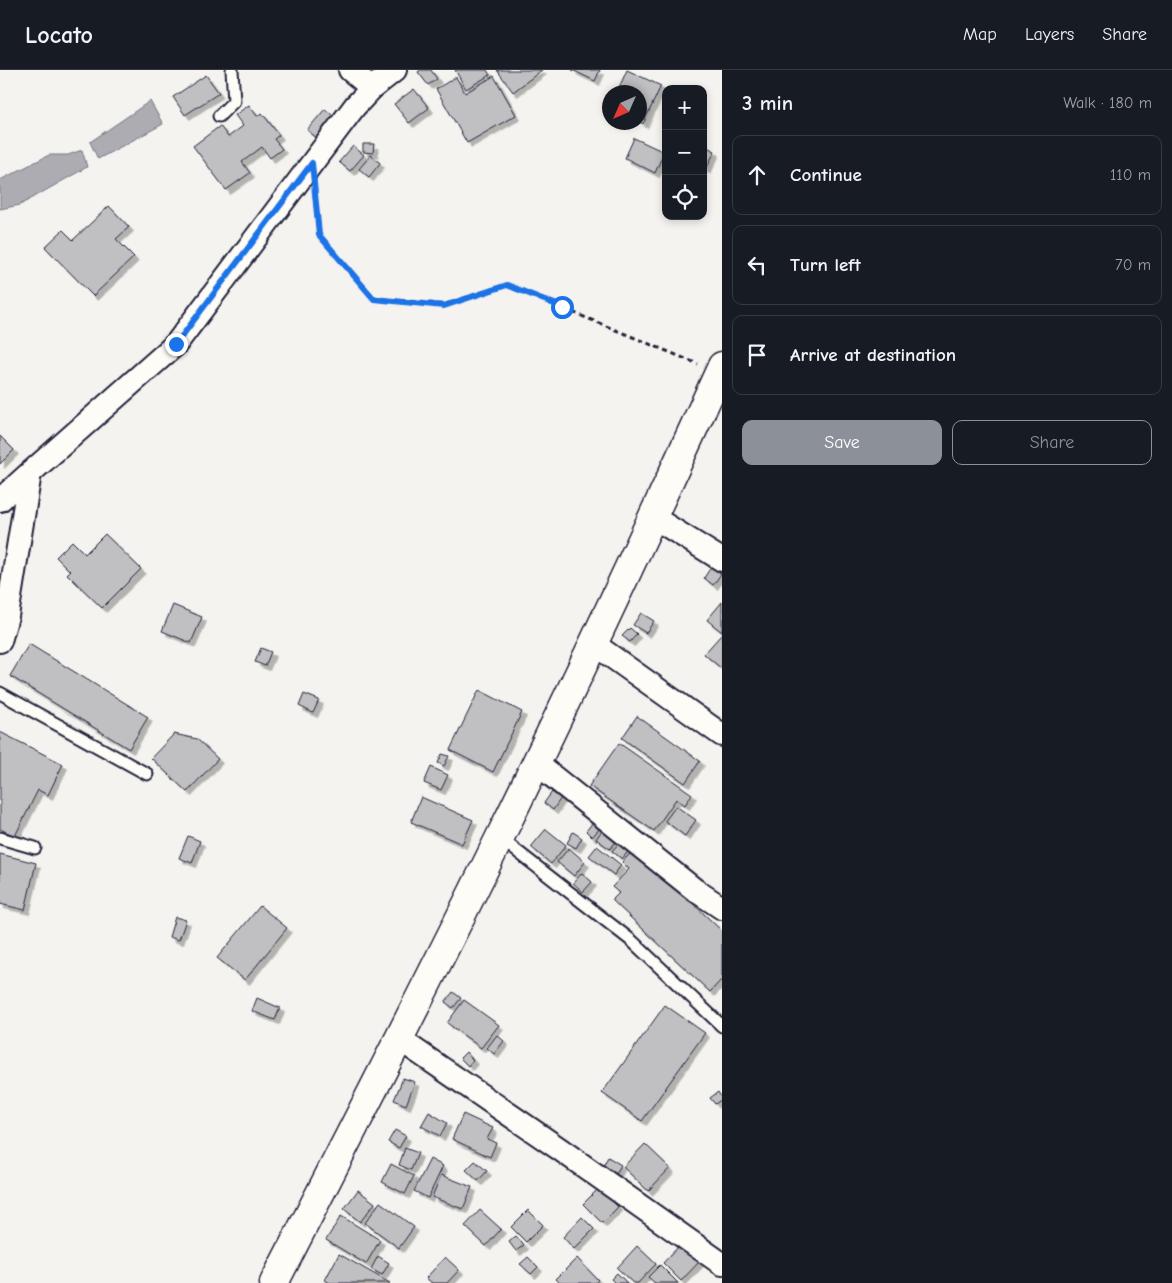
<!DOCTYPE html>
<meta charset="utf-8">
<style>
body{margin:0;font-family:"Comic Neue",sans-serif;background:#20242c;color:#f1f3f6}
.controls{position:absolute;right:15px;top:15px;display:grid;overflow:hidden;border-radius:10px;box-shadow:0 2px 8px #0003}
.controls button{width:45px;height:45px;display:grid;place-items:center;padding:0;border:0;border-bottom:1px solid #363941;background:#171b24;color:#f1f3f6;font:25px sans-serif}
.compass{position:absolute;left:602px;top:15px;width:45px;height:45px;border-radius:50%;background:#171b24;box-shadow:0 2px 8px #0003;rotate:225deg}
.stop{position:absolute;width:15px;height:15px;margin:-11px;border:4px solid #1a73e8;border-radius:50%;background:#fff}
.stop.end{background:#1a73e8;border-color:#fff;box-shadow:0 1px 5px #0008}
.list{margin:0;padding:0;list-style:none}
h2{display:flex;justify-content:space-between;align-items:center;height:65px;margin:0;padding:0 20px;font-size:21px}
h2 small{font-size:16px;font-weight:400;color:#9ea1a6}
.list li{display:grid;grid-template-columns:32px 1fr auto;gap:15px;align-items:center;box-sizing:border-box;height:80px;margin:0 10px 10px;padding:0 10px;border:1px solid #363941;border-radius:10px}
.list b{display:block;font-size:19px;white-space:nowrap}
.list em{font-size:16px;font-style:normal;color:#9ea1a6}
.actions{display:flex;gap:10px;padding:15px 20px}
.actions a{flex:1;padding:11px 0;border:1px solid #8c9099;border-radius:10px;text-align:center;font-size:18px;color:#8c9099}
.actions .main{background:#8c9099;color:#fff}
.icon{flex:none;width:28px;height:28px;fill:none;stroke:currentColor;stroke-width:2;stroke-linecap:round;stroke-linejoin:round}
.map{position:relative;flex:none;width:722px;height:1213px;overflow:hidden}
header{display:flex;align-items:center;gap:30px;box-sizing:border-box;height:70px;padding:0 25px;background:#171b24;border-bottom:1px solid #363941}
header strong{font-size:24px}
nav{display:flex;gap:28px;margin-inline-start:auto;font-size:18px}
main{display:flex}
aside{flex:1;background:#171b24}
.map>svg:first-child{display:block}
.water{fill:#acacb2;stroke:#757582}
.building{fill:#c0bfc2;stroke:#22223b;filter:url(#shadow)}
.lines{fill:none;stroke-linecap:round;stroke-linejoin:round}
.service-casing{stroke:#22223b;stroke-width:15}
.minor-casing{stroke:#22223b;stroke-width:26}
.tertiary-casing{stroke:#22223b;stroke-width:31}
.path{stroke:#22223b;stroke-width:3;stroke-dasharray:5 4;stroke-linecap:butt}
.service{stroke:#fdfcf7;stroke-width:11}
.minor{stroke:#fdfcf7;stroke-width:22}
.tertiary{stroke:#fdfcf7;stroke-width:28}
.route{stroke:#1a73e8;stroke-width:6}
</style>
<header>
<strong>Locato</strong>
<nav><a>Map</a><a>Layers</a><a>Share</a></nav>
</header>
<main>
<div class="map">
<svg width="722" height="1213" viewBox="0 0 722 1213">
<defs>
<filter id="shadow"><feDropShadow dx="4.5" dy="4.5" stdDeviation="0" flood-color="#0004"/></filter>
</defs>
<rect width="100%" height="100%" fill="#f4f3ef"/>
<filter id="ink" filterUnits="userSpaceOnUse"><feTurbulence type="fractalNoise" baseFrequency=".02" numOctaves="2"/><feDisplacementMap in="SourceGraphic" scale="10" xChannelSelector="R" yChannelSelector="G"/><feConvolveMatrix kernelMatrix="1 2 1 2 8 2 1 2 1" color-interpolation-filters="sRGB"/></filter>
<g filter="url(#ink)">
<!-- water -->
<g class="water">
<path d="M150,31L163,54L98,89L90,72Z"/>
<path d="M82,80L87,97L20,135L0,139V110L49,85H68Z"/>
</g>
<!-- building -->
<g class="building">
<path d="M420,0H431L437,9L428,15L418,2Z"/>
<path d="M455,0H487L490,5L466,19Z"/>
<path d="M497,0H542L513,22Z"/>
<path d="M572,0H600L595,11Z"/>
<path d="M627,0L661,16L643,54L640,52V22H617Z"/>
<path d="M206,5L219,23L185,45L173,27Z"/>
<path d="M494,6L516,45L467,73L436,19L456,7L465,23Z"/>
<path d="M414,19L429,38L409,53L394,34Z"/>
<path d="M249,35L257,46L262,43L279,65L274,69L282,79L270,88L262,77L242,92L250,103L226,120L193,76L220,56L228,67L243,56L235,45Z"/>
<path d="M325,39L336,48L318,69L307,60Z"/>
<path d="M634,68L664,82L655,103L625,88Z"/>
<path d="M363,74H374L373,83L363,82Z"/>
<path d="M703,75L715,81L706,99L703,98Z"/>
<path d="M353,76L364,85L350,101L339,92Z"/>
<path d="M371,85L380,93L369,107L359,99Z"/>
<path d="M109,136L129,157L116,169L134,187L93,226L45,177L63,160L73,170Z"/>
<path d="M0,366L14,380L0,394Z"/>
<path d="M105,464L141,499L102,538L67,504L70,501L56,487L72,471L85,484Z"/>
<path d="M711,497L721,504L713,515L704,508Z"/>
<path d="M722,532V562L707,550Z"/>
<path d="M173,535L202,547L191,573L162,561Z"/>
<path d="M641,543L654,551L646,563L633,555Z"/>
<path d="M630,558L637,564L630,572L622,566Z"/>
<path d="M721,565H722V599L704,584Z"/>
<path d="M29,574L148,647L129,679L10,606Z"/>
<path d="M261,578L271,582L265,596L255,592Z"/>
<path d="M479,620L522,642L493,702L450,680Z"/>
<path d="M304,624L319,630L313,643L299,636Z"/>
<path d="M637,646L700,691L685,713L622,668Z"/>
<path d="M0,662L63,694L48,725L38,720L15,766L0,759Z"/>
<path d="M174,664L197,669L218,689L187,722L151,688Z"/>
<path d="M619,673L692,724L685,735L676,729L654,761L589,716Z"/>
<path d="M442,684L449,686L444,696L438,693Z"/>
<path d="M431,697L448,705L441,720L424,713Z"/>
<path d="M552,722L561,728L553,740L544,733Z"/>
<path d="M421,727L473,750L462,774L411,752Z"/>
<path d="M676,736L696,750L685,766L665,751Z"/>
<path d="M594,751L601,757L592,767L586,761Z"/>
<path d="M604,758L618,769L610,779L596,769Z"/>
<path d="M546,759L566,775L551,794L531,777Z"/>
<path d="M573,762L582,768L576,778L567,773Z"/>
<path d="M188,766L200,771L192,793L179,788Z"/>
<path d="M621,771L630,779L622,789L612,781Z"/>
<path d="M597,776L621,795L614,805L589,786Z"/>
<path d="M569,778L585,792L574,806L557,792Z"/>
<path d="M635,779L722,861V909L710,922L612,830L619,823L612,817L629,799L622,792Z"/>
<path d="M0,784L36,793L25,840L0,834Z"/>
<path d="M582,803L592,812L583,822L573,813Z"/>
<path d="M260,836L287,858L245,910L217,888Z"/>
<path d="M175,847L186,850L179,870L169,867Z"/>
<path d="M453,922L461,928L453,938L445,932Z"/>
<path d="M257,928L280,938L275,950L252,941Z"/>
<path d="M464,930L499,955L481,978L447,953Z"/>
<path d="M665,935L705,963L642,1051L602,1023Z"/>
<path d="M497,965L504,971L494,984L487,978Z"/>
<path d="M466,982L473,990L468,996L460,988Z"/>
<path d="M403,1008L415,1012L406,1035L394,1030Z"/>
<path d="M718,1022L722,1029L715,1034L710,1028Z"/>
<path d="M429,1042L447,1053L440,1066L421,1056Z"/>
<path d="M463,1044L493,1058L487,1069L496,1073L490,1087L452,1069Z"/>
<path d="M395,1060L406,1066L399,1078L388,1072Z"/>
<path d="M645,1074L670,1098L648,1121L623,1097Z"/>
<path d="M405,1078L418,1083L411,1100L399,1095Z"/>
<path d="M608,1087L621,1095L616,1104L603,1096Z"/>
<path d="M430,1089L443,1096L428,1128L414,1121Z"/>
<path d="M475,1091L487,1101L478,1111L466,1100Z"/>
<path d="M391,1094L414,1106L405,1124L382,1112Z"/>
<path d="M441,1105L472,1117L463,1139L432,1127Z"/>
<path d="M599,1118L618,1137L602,1153L583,1134Z"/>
<path d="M358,1120L375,1133L360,1152L344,1139Z"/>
<path d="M380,1132L414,1157L399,1178L365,1153Z"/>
<path d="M480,1140L501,1159L486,1176L465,1156Z"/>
<path d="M528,1140L543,1155L526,1172L511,1157Z"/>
<path d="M341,1146L380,1170L366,1194L326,1170Z"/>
<path d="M582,1147L594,1159L574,1179L563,1167Z"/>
<path d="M516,1166L524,1175L516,1181L509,1172Z"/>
<path d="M680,1175L699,1192L681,1211L663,1193Z"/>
<path d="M637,1176L656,1194L638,1213H633L617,1198Z"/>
<path d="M339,1184L390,1213H330L325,1210Z"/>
<path d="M378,1186L389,1193L382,1205L371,1199Z"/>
<path d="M445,1187L459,1200L447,1213H432L426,1208Z"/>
<path d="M528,1187L538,1197L531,1204L520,1194Z"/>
<path d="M577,1188L598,1210L595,1213H560L556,1209Z"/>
<path d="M660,1195L678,1213H655L648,1207Z"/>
<path d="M617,1203L627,1213H615L611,1209Z"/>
</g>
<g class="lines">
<!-- service casing -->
<g class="service-casing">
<g id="service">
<path d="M219,46L234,31L232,0"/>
<path d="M0,623L147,704"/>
<path d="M0,768L35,778"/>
<path d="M500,768L632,871L722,956"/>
</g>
</g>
<!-- minor casing -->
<g class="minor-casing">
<g id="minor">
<path d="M350,0L372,18"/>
<path d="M0,430L30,403"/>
<path d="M653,447L722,490"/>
<path d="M0,571L7,546L30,403L176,274L355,36L372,18L395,0"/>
<path d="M594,574L722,665"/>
<path d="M536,693L695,820L722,838"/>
<path d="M399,969L561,1080L722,1194"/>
</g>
</g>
<!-- tertiary casing -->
<g class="tertiary-casing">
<path id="tertiary" d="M274,1213C350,1065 426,918 499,769C576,613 650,454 722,296"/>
</g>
<!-- path -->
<path class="path" d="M315,124L319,165L374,229L444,235L507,215L698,294"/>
<!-- service -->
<use href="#service" class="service"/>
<!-- minor -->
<use href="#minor" class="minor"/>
<!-- tertiary -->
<use href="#tertiary" class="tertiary"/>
</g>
</g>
<g class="lines" filter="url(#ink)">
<!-- route -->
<path class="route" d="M176,274L312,93L319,165L374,229L444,236L507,215L562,237"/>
</g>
</svg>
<div class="controls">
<button>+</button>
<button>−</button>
<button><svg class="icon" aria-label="locate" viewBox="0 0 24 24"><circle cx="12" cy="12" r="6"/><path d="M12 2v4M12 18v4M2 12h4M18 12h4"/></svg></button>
</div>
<svg class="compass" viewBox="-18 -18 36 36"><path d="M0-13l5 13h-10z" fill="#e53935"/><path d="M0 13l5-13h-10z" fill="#9ea1a6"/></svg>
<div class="stop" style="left:562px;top:237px"></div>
<div class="stop end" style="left:176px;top:274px"></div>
</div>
<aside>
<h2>3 min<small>Walk · 180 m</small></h2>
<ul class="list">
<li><svg class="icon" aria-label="ahead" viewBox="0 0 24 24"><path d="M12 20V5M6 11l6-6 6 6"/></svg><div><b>Continue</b></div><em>110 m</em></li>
<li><svg class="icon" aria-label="left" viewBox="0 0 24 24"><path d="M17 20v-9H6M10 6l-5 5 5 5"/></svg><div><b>Turn left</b></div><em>70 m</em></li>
<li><svg class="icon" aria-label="arrive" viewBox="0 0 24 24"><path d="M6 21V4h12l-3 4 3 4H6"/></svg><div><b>Arrive at destination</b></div></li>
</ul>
<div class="actions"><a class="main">Save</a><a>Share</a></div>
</aside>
</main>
